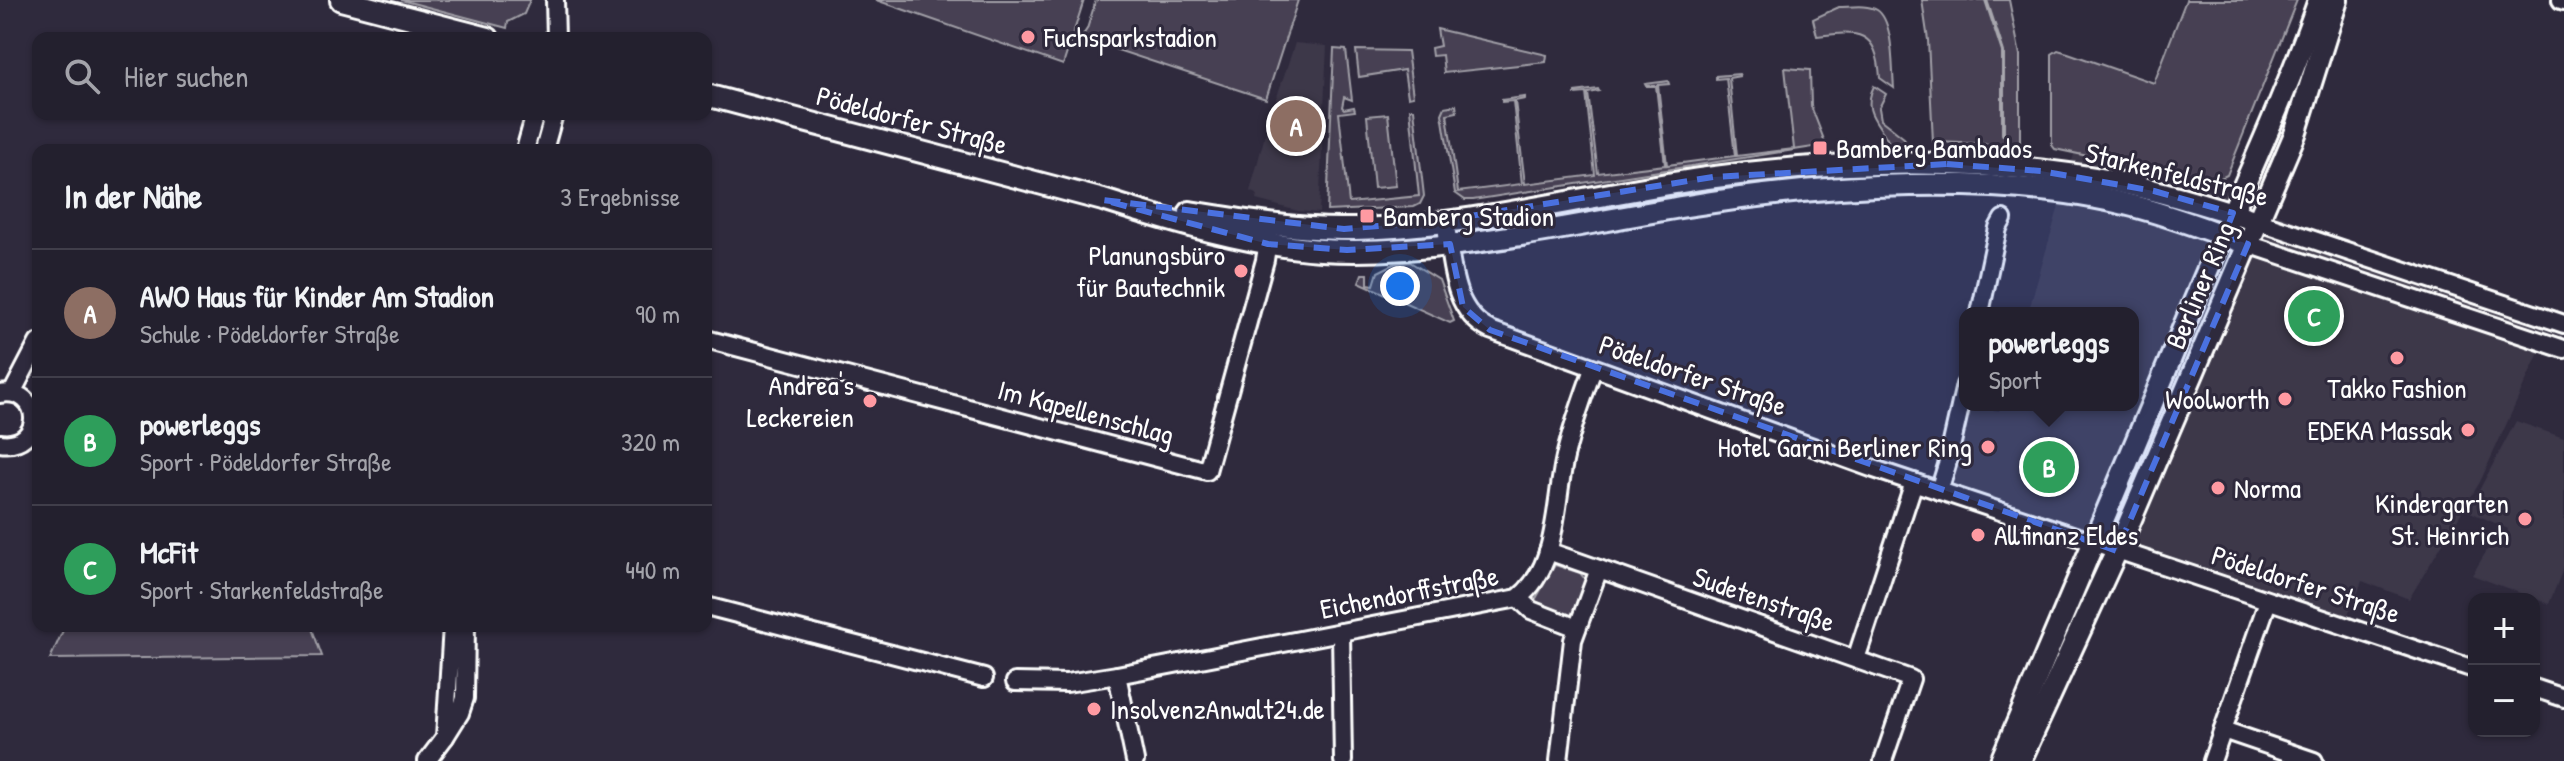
<!DOCTYPE html>
<html lang="de">
<meta charset="utf-8">
<style>
body{margin:0;font-family:"Patrick Hand",sans-serif;background:#2b2836;color:#f1f3f6}
.controls{position:absolute;right:24px;bottom:24px;display:grid;overflow:hidden;border-radius:16px;box-shadow:0 2px 6px #0004}
.controls button{width:72px;height:72px;display:grid;place-items:center;padding:0;border:0;border-bottom:2px solid #403e4a;background:#23202e;color:#f1f3f6;font:40px sans-serif}
.you{position:absolute;left:1400px;top:286px;width:28px;height:28px;margin:-20px;border:6px solid #fff;border-radius:50%;background:#1a73e8;box-shadow:0 0 0 12px #1a73e833}
.badge{display:grid;place-items:center;width:52px;height:52px;border-radius:50%;background:#ff9aa2;color:#fff;font-size:26px;font-weight:700}
.pin{position:absolute;translate:-50% -50%;border:4px solid #fff;box-shadow:0 2px 8px #0006}
.popup{position:absolute;left:1959px;top:307px;width:180px;height:104px;box-sizing:border-box;display:grid;place-content:center;border-radius:16px;background:#23202e;filter:drop-shadow(0 2px 6px #0005);font-size:26px;white-space:nowrap;color:#a3a3aa}
.popup b{font-size:30px;color:#f1f3f6}
.popup::after{content:'';position:absolute;left:50%;top:100%;margin-left:-16px;border:16px solid transparent;border-top-color:#23202e}
.list{margin:0;padding:0;list-style:none}
h2{display:flex;justify-content:space-between;align-items:center;height:104px;margin:0;padding:0 32px;font-size:34px}
h2 small{font-size:26px;font-weight:400;color:#a3a3aa}
.list li{display:grid;grid-template-columns:52px 1fr auto;gap:24px;align-items:center;box-sizing:border-box;height:128px;padding:0 32px;border-top:2px solid #403e4a}
.list b{display:block;font-size:30px;white-space:nowrap}
.list p{margin:0;font-size:26px;white-space:nowrap;color:#a3a3aa}
.list em{font-size:26px;font-style:normal;color:#a3a3aa}
.icon{flex:none;width:44px;height:44px;fill:none;stroke:currentColor;stroke-width:2;stroke-linecap:round;stroke-linejoin:round}
.map{position:relative;flex:none;width:2564px;height:761px;overflow:hidden}
.search{position:absolute;background:#23202e;box-shadow:0 2px 6px #0004;left:32px;top:32px;width:680px;height:88px;display:flex;align-items:center;gap:20px;box-sizing:border-box;padding:0 28px;border-radius:16px;color:#a3a3aa;font-size:30px}
.panel{position:absolute;background:#23202e;box-shadow:0 2px 6px #0004;left:32px;top:144px;width:680px;height:488px;border-radius:16px}
.map>svg:first-child{display:block}
.built{fill:#3c3749}
.green{fill:#464152;stroke:#a2a0a8;stroke-width:2}
.lines{fill:none;stroke-linecap:round;stroke-linejoin:round}
.stream{stroke:#a7a6ad;stroke-width:4}
.minor-casing{stroke:#fff;stroke-width:22}
.major-casing{stroke:#fff;stroke-width:26}
.minor{stroke:#2f2a3d;stroke-width:16}
.major{stroke:#2f2a3d;stroke-width:20}
.marked{fill:#4a71e0;fill-opacity:0.2;stroke:#4a71e0;stroke-width:6;stroke-dasharray:16 10;stroke-linejoin:round}
.poi-dot{fill:#ff9aa2;stroke:#2f2a3d;stroke-width:3}
.labels{text-anchor:middle;stroke-width:6;stroke-linejoin:round;paint-order:stroke}
.poi-label{font-size:28px;fill:#fff;stroke:#2f2a3d;text-anchor:start}
.street-label{font-size:28px;fill:#fff;stroke:#2f2a3d}
</style>
<div class="map">
<svg width="2564" height="761" viewBox="0 0 2564 761">
<rect width="100%" height="100%" fill="#2f2a3d"/>
<filter id="ink" filterUnits="userSpaceOnUse"><feTurbulence type="fractalNoise" baseFrequency=".0125" numOctaves="2"/><feDisplacementMap in="SourceGraphic" scale="16" xChannelSelector="R" yChannelSelector="G"/><feConvolveMatrix kernelMatrix="1 2 1 2 8 2 1 2 1" color-interpolation-filters="sRGB"/></filter>
<g filter="url(#ink)">
<!-- built -->
<g class="built">
<path d="M1295,43L1327,46L1319,213L1298,211L1256,200L1257,194L1250,191L1269,120Z"/>
<path d="M2074,154L2224,190L2548,333L2480,482L2409,599L2362,581L2352,608L2342,622L1942,487L1965,405L1999,411L2001,405H2133V313H2028Z"/>
<path d="M2516,421L2564,438V567L2549,604L2472,575L2498,532L2506,535L2508,529L2468,511Z"/>
</g>
<!-- green -->
<g class="green">
<path d="M401,0H530L524,14L508,22L507,28Z"/>
<path d="M876,0H1084L1063,65Z"/>
<path d="M1096,0H1298L1266,99L1081,38L1087,29Z"/>
<path d="M1922,0H2009L2020,55V145L1933,142L1928,40Z"/>
<path d="M2186,0H2297L2227,175L2217,180L2195,179L2055,149L2052,145V54L2058,50L2068,53L2154,83Z"/>
<path d="M1839,7C1850,7 1867,4 1877,10C1894,21 1892,69 1894,88L1880,78C1877,29 1858,31 1817,36L1813,19Z"/>
<path d="M1437,29L1547,55L1546,62L1444,73L1442,55L1432,56L1431,48L1440,46Z"/>
<path d="M1334,49L1346,50L1352,100L1344,97L1342,107L1344,109L1354,107L1355,111L1339,113L1349,203L1419,196L1410,109H1414L1424,196L1420,204L1414,207L1327,211Z"/>
<path d="M1356,50L1407,51L1413,96L1408,97L1404,70L1359,77Z"/>
<path d="M1785,68L1810,70L1811,106L1826,145L1473,200H1465L1455,193L1442,114L1445,107L1456,105L1457,112L1447,114L1458,192L1522,184L1513,101L1502,102V100L1525,97V99L1515,101L1525,184L1595,175L1586,93L1575,94V92L1598,89L1599,91L1588,93L1598,173L1665,165L1656,86H1646L1645,84L1668,81L1669,84L1658,85L1667,165L1735,156L1726,78L1716,79V76L1739,74L1740,76L1729,78L1737,156L1794,149Z"/>
<path d="M1874,86L1886,94L1879,108L1881,120L1904,138L1907,147H1891C1882,124 1860,114 1874,86Z"/>
<path d="M1388,114L1396,186L1374,188L1367,116Z"/>
<path d="M1410,262L1439,280L1454,321L1450,323L1359,282L1362,274H1368V284L1374,285L1378,272L1394,264Z"/>
<path d="M1555,565L1580,573L1587,582L1573,618L1536,606L1534,602Z"/>
<path d="M65,626H311L322,656L50,659Z"/>
</g>
<g class="lines">
<!-- stream -->
<path class="stream" d="M1986,0L2003,52V134"/>
<!-- minor casing -->
<g class="minor-casing">
<g id="minor">
<path d="M555,0L556,38"/>
<path d="M2561,0L2564,1"/>
<path d="M525,150L535,114"/>
<path d="M544,150L554,114"/>
<path d="M1445,220C1452,259 1450,310 1490,330L1871,468L2474,669"/>
<path d="M2257,221L2564,324"/>
<path d="M2248,244L2564,349"/>
<path d="M1980,313L1998,228L2003,219"/>
<path d="M706,339L1207,471L1265,260L1269,234"/>
<path d="M12,393L38,343"/>
<path d="M0,394C43,386 45,449 0,443"/>
<path d="M1939,491L1947,465L1965,385"/>
<path d="M1548,551L1911,679L1883,761"/>
<path d="M1518,598L1531,610L1577,628"/>
<path d="M706,606L984,678"/>
<path d="M452,626L445,737L460,713L465,698L466,626"/>
<path d="M1341,632L1343,761"/>
<path d="M1856,659L1914,482"/>
<path d="M1117,675L1135,761"/>
<path d="M1015,682L1067,683L1117,675L1518,598C1560,566 1554,499 1566,453C1573,424 1583,397 1593,369"/>
<path d="M2534,688L2564,698"/>
<path d="M2223,730L2314,761"/>
<path d="M427,761L445,737"/>
<path d="M1559,761L1573,640L1599,569"/>
<path d="M2212,761L2268,601"/>
</g>
</g>
<!-- major casing -->
<g class="major-casing">
<g id="major">
<path d="M341,0L488,38"/>
<path d="M706,95L1103,200C1173,222 1248,245 1321,250C1438,257 1571,225 1687,206C1819,184 2003,172 2133,206C2172,216 2210,231 2248,244"/>
<path d="M1190,212C1240,220 1290,229 1341,229C1463,229 1585,195 1707,178C1839,160 1986,156 2117,182C2165,192 2211,206 2257,221"/>
<path d="M2001,761C2064,612 2128,463 2189,314C2232,209 2282,107 2319,0"/>
<path d="M2020,761L2128,526L2295,134L2337,0"/>
</g>
</g>
<!-- minor -->
<use href="#minor" class="minor"/>
<!-- major -->
<use href="#major" class="major"/>
</g>
</g>
<!-- marked area -->
<path class="marked" d="M1947,164L2041,171L2154,191L2233,213L2224,236L2248,244L2117,551L1490,330L1463,307L1450,244L1347,250L1268,244L1103,200L1344,229L1445,220L1713,177Z"/>
<!-- markers -->
<g class="poi-dot">
<circle cx="1028" cy="37" r="8"/>
<rect x="1812" y="140" width="16" height="16" rx="4"/>
<rect x="1359" y="208" width="16" height="16" rx="4"/>
<circle cx="1241" cy="271" r="8"/>
<circle cx="2397" cy="358" r="8"/>
<circle cx="2285" cy="399" r="8"/>
<circle cx="870" cy="401" r="8"/>
<circle cx="2468" cy="430" r="8"/>
<circle cx="1988" cy="447" r="8"/>
<circle cx="2218" cy="488" r="8"/>
<circle cx="2525" cy="519" r="8"/>
<circle cx="1978" cy="535" r="8"/>
<circle cx="1094" cy="709" r="8"/>
</g>
<g class="labels">
<!-- poi labels -->
<g class="poi-label">
<text x="1044" y="47">Fuchsparkstadion</text>
<text x="1836" y="158">Bamberg Bambados</text>
<text x="1383" y="226">Bamberg Stadion</text>
<text x="1225" y="265" text-anchor="end">Planungsbüro<tspan x="1225" dy="32">für Bautechnik</tspan></text>
<text x="854" y="395" text-anchor="end">Andrea's<tspan x="854" dy="32">Leckereien</tspan></text>
<text x="2397" y="398" text-anchor="middle">Takko Fashion</text>
<text x="2269" y="409" text-anchor="end">Woolworth</text>
<text x="2452" y="440" text-anchor="end">EDEKA Massak</text>
<text x="1972" y="457" text-anchor="end">Hotel Garni Berliner Ring</text>
<text x="2234" y="498">Norma</text>
<text x="2509" y="513" text-anchor="end">Kindergarten<tspan x="2509" dy="32">St. Heinrich</tspan></text>
<text x="1994" y="545">Allfinanz Eldes</text>
<text x="1110" y="719">InsolvenzAnwalt24.de</text>
</g>
<!-- street labels -->
<g class="street-label">
<text transform="translate(912 120) rotate(15)" y="10">Pödeldorfer Straße</text>
<text transform="translate(2177 174) rotate(14)" y="10">Starkenfeldstraße</text>
<text transform="translate(2200 285) rotate(-67)" y="10">Berliner Ring</text>
<text transform="translate(1693 375) rotate(19)" y="10">Pödeldorfer Straße</text>
<text transform="translate(1086 412) rotate(15)" y="10">Im Kapellenschlag</text>
<text transform="translate(2306 584) rotate(18)" y="10">Pödeldorfer Straße</text>
<text transform="translate(1409 592) rotate(-11)" y="10">Eichendorffstraße</text>
<text transform="translate(1764 599) rotate(19)" y="10">Sudetenstraße</text>
</g>
</g>
</svg>
<div class="controls">
<button>+</button>
<button>−</button>
</div>
<div class="you"></div>
<div class="pin badge" style="left:1296px;top:126px;background:#8d6e63">A</div>
<div class="pin badge" style="left:2049px;top:467px;background:#2e9e5b">B</div>
<div class="popup"><b>powerleggs</b>Sport</div>
<div class="pin badge" style="left:2314px;top:316px;background:#2e9e5b">C</div>
<div class="search"><svg class="icon" aria-label="search" viewBox="0 0 24 24"><circle cx="10" cy="10" r="6"/><path d="M15 15l6 6"/></svg>Hier suchen</div>
<section class="panel">
<h2>In der Nähe<small>3 Ergebnisse</small></h2>
<ul class="list">
<li><span class="badge" style="background:#8d6e63">A</span><div><b>AWO Haus für Kinder Am Stadion</b><p>Schule · Pödeldorfer Straße</p></div><em>90 m</em></li>
<li><span class="badge" style="background:#2e9e5b">B</span><div><b>powerleggs</b><p>Sport · Pödeldorfer Straße</p></div><em>320 m</em></li>
<li><span class="badge" style="background:#2e9e5b">C</span><div><b>McFit</b><p>Sport · Starkenfeldstraße</p></div><em>440 m</em></li>
</ul>
</section>
</div>
